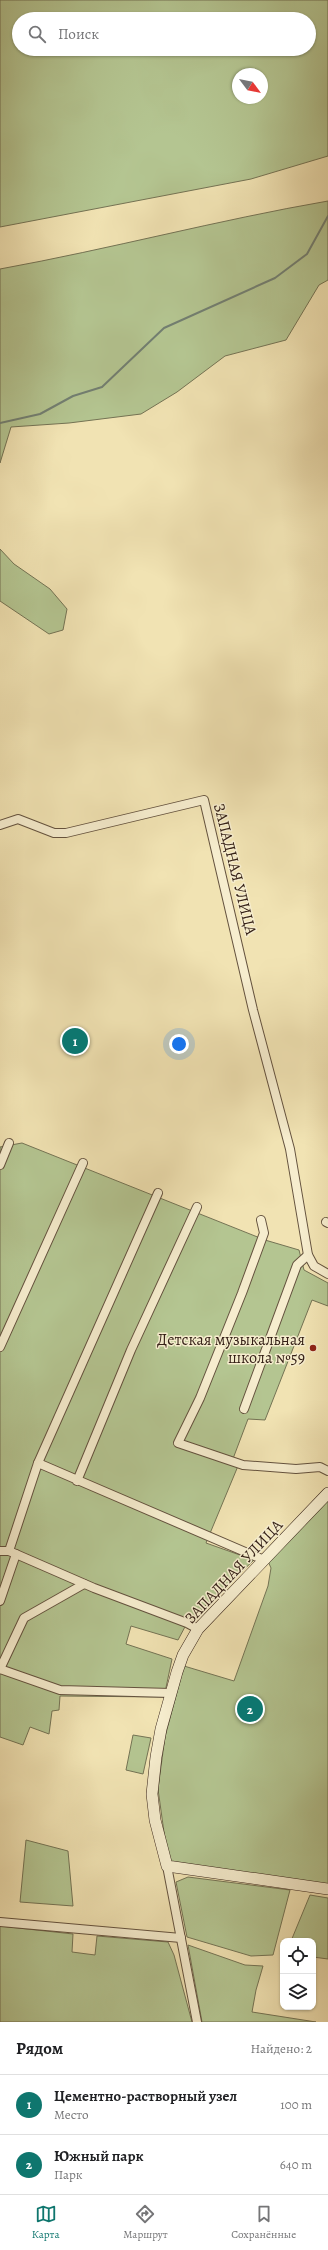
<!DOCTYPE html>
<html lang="ru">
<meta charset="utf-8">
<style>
body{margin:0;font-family:Alegreya,serif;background:#f6f6f6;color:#202124}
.controls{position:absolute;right:12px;bottom:12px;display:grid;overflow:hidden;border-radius:8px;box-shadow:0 1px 3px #0004}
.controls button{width:36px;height:36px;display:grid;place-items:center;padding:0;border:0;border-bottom:1px solid #e0e0e0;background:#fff;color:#202124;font:20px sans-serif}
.compass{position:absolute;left:232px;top:68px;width:36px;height:36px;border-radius:50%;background:#fff;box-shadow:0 1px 3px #0004;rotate:122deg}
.you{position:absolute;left:179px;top:1044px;width:14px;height:14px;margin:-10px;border:3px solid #fff;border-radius:50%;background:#1a73e8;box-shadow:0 0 0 6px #1a73e833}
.badge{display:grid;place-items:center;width:26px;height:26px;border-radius:50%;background:#0f766e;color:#fff;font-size:13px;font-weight:700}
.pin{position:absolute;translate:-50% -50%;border:2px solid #fff;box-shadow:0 1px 4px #0006}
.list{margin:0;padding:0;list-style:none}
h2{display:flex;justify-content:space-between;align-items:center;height:52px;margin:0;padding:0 16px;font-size:17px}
h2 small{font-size:13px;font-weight:400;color:#757577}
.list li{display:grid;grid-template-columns:26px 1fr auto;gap:12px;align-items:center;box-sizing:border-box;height:60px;padding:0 16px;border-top:1px solid #e0e0e0}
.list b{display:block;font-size:15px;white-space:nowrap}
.list p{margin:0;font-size:13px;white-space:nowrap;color:#757577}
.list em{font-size:13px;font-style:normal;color:#757577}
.icon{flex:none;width:22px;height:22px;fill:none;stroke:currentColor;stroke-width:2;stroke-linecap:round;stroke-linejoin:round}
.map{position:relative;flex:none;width:328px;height:2022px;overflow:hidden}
.search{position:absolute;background:#fff;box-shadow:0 1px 3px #0004;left:12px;right:12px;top:12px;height:44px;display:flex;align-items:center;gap:10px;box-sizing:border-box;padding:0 14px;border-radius:22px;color:#757577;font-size:15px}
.sheet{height:172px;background:#fff}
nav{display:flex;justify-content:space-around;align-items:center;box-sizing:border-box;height:56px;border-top:1px solid #e0e0e0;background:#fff;font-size:11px;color:#757577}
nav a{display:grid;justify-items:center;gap:2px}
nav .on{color:#0f766e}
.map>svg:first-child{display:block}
.green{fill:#b4c591;stroke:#747354;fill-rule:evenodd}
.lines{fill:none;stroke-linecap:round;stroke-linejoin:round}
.stream{stroke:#727f72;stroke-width:2}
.street-casing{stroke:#64523e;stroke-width:10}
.secondary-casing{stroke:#352117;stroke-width:12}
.street{stroke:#f6edce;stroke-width:8}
.secondary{stroke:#f6edce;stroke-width:11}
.poi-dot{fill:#8f2418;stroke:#f6edce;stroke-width:1.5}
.labels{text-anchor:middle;stroke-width:3;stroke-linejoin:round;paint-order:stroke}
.street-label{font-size:16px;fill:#352117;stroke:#f6edce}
.poi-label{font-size:16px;fill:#352117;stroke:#f6edce;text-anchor:end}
</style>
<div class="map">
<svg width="328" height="2022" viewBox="0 0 328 2022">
<rect width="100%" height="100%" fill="#f1e3b3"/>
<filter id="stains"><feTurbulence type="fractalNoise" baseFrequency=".005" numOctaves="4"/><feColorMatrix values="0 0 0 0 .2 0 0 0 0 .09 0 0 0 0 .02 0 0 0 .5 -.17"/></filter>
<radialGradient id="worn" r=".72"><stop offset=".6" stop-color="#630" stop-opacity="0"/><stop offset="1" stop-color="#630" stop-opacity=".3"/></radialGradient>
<!-- green -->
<g class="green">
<path d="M0,0H328V156L251,179L0,227ZM19,19H309V49H19ZM238,74H262V98H238Z"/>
<path d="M328,201V280L319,285L286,340L225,356L177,392L141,414L69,423L11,427L0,463V269C110,249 218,220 328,201Z"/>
<path d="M0,549L14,564L50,589L67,609L63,630L49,634L0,601Z"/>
<path d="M22,1143L265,1240L299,1250L304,1270L328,1283V1306L312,1300L265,1420L248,1419L231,1464L238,1466L206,1543L254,1560L187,1623L178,1640L131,1626L126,1644L172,1659L164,1697L60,1696L59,1710L52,1711L49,1734L30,1727L23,1745L0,1737V1147Z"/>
<path d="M328,1500V1885L168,1861L158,1789L165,1737L184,1666L234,1681L268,1586L271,1568L267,1559Z"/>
<path d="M133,1735L151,1738L143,1774L126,1770Z"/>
<path d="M26,1840L68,1851L73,1906L20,1902Z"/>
<path d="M188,1877L290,1890L273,1955L251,1956L187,1937L176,1882Z"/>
<path d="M310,1895L328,1898V1959L313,1957V1941H291Z"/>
<path d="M0,1926L73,1934L72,1952L95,1955L97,1936L168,1942L174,1955L192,2022H0Z"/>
<path d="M188,1945L245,1965L263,1966L256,1990L252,2012L316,2022H202Z"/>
</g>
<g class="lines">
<!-- stream -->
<path class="stream" d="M0,423L40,414L73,396L102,387L164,328L275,278L307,254L328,216"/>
<!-- street casing -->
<g class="street-casing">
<g id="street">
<path d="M0,825L18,819L54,833H66L204,800L253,1010L290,1149L308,1255L314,1266L328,1274"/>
<path d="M0,1165L9,1143"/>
<path d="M261,1220L264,1233L242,1293L200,1398L178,1443L243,1465L296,1469L320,1467L328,1471"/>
<path d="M326,1222L328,1223"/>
<path d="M0,1347L83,1163"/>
<path d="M244,1409L297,1265L308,1255"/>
<path d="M38,1463L264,1560"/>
<path d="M77,1481L131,1350L197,1207"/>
<path d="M0,1551H9L94,1588L187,1623L198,1629"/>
<path d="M9,1551L38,1463L158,1193"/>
<path d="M0,1601L16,1554"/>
<path d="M0,1669L60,1690L171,1693"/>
<path d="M0,1669L24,1618L84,1584"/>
<path d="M167,1866L197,2022"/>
<path d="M0,1922L181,1938"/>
</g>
</g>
<!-- secondary casing -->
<g class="secondary-casing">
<path id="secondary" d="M328,1493L198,1629L183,1655L177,1672L161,1729L156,1757L152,1794L155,1820L167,1866L328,1889"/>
</g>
<!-- street -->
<use href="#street" class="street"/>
<!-- secondary -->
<use href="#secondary" class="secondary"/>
</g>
<!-- markers -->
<circle class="poi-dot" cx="313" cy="1348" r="4"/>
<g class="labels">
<!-- street labels -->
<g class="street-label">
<text transform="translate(236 869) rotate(76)" y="6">ЗАПАДНАЯ УЛИЦА</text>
<text transform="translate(233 1571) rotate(-47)" y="6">ЗАПАДНАЯ УЛИЦА</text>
</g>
<!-- poi labels -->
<g class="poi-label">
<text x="305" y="1345">Детская музыкальная<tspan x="305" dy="18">школа №59</tspan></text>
</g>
</g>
<rect width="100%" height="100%" filter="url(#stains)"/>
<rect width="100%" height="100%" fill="url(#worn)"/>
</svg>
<div class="controls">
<button><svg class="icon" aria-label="locate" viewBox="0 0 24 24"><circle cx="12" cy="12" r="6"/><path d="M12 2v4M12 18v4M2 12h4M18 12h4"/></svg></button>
<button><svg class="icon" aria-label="layers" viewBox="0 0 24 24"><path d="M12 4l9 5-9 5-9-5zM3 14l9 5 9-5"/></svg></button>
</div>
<svg class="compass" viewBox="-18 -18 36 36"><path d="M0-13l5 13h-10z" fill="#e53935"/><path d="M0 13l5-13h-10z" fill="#757577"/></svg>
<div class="you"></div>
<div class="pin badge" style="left:75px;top:1041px">1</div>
<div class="pin badge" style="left:250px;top:1709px">2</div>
<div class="search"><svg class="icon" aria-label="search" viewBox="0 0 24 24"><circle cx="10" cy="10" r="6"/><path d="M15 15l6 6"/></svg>Поиск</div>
</div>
<section class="sheet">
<h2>Рядом<small>Найдено: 2</small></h2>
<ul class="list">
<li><span class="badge">1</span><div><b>Цементно-растворный узел</b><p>Место</p></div><em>100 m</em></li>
<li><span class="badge">2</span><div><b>Южный парк</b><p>Парк</p></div><em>640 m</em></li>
</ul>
</section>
<nav>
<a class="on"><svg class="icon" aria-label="map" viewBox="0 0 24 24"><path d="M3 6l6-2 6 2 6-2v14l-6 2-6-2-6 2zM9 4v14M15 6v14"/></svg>Карта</a>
<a><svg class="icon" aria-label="directions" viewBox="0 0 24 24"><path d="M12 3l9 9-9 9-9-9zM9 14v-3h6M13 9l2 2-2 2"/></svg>Маршрут</a>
<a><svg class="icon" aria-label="saved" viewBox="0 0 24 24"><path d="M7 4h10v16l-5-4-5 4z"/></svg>Сохранённые</a>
</nav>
